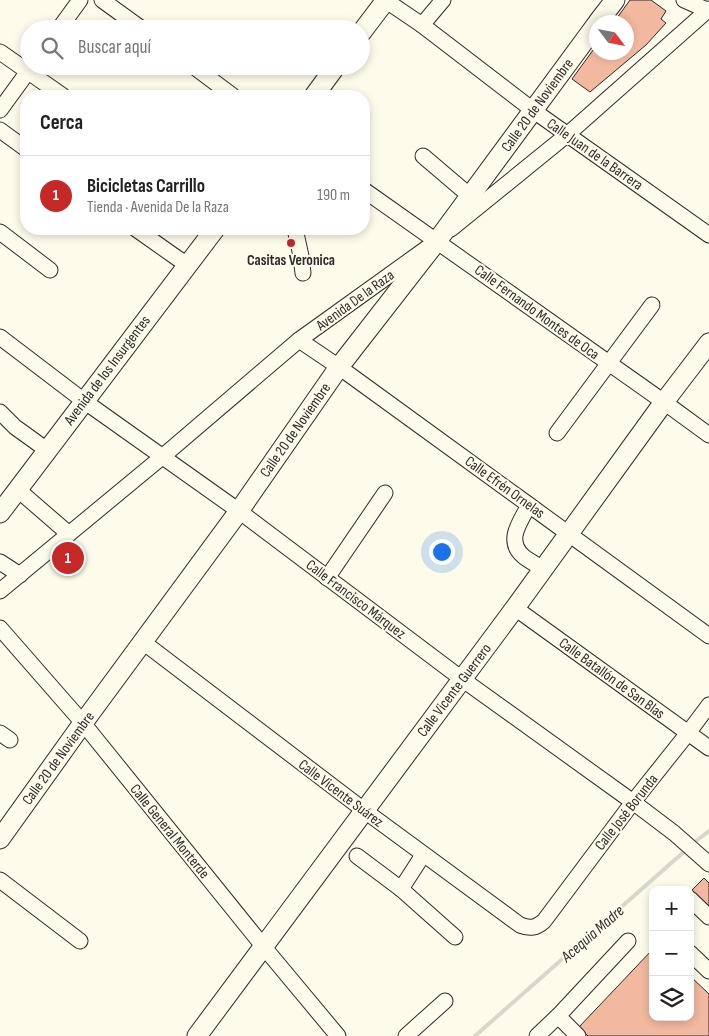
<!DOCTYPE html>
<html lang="es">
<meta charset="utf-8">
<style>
body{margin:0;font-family:"Sofia Sans Condensed",sans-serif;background:#f2f2f2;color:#222}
.controls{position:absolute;right:15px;bottom:15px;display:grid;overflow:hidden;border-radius:10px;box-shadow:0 2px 8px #0003}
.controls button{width:45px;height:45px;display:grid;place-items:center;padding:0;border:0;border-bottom:1px solid #e0e0e0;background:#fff;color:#222;font:25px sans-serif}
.compass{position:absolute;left:589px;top:15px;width:45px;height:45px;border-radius:50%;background:#fff;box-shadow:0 2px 8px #0003;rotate:122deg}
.you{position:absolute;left:441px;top:551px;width:18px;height:18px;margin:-12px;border:4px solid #fff;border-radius:50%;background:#1a73e8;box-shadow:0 0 0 8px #1a73e833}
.badge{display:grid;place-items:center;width:32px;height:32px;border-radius:50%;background:#c62828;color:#fff;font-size:16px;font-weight:700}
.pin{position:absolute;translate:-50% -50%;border:2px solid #fff;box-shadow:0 1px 5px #0006}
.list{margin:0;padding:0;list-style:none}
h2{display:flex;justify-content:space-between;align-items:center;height:65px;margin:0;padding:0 20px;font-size:21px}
h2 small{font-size:16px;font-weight:400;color:#767676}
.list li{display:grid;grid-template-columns:32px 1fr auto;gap:15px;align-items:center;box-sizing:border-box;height:80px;padding:0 20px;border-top:1px solid #e0e0e0}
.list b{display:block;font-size:19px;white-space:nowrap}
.list p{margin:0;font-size:16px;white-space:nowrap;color:#767676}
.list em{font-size:16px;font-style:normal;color:#767676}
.icon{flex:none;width:28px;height:28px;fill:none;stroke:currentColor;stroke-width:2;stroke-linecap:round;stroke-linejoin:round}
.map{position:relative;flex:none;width:709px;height:1036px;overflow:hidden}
.search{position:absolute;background:#fff;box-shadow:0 2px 8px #0003;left:20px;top:20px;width:350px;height:55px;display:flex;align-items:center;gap:12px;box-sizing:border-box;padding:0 18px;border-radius:28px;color:#767676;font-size:19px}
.panel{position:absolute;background:#fff;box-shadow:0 2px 8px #0003;left:20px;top:90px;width:350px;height:145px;border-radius:20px}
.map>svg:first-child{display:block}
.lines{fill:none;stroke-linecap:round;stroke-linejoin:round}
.stream{stroke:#d8d7c9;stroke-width:4}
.building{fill:#f2b8a0;stroke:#2b2b2b}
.minor-casing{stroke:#2b2b2b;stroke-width:17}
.major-casing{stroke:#2b2b2b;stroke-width:21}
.minor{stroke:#fdfbea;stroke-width:15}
.major{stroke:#fdfbea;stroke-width:19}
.poi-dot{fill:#c62828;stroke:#fdfbea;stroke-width:2}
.labels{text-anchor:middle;stroke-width:4;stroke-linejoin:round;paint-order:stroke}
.street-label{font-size:15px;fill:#2b2b2b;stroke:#fdfbea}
.poi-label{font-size:15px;font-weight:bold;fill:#2b2b2b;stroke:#fdfbea}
.water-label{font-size:16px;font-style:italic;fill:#2b2b2b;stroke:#fdfbea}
</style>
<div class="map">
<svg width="709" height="1036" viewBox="0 0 709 1036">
<rect width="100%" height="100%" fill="#fdfbea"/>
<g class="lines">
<!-- stream -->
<g class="stream">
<path d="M691,845L709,831"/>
<path d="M475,1036L686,850"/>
</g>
</g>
<!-- building -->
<g class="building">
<path d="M630,0H651L666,11L661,19L666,23L646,45L590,92L572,79L596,46V52H626V22H614Z"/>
<path d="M704,878L709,883V906L692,890Z"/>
<path d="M653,949V1017H690V976L709,994V1036H588L579,1027Z"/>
</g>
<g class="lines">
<!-- minor casing -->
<g class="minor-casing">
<g id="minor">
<path d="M102,0L142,29"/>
<path d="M385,0L422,25L534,111L709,235"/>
<path d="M684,0L709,11"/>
<path d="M422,25L443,0"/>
<path d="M59,29L80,0"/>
<path d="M0,52L63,96"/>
<path d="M193,66L233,96"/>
<path d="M0,110L32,66"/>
<path d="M0,130L26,149"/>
<path d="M423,156L470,196L476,203"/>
<path d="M364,190L664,402L709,435"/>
<path d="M136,229L177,258L188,265"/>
<path d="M295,229L301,256L303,273"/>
<path d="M451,229L568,134L709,9"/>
<path d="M0,232L50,270"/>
<path d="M0,337L84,401L239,511L462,679L633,802L674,833L709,864"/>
<path d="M299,340L339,367L529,505L709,636"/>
<path d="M0,412L15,427L47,450"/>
<path d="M557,433L652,305"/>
<path d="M17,489L69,534"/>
<path d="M529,505C521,521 505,540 523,556C529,561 537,565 544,569"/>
<path d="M0,562L20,575"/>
<path d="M327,578L385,493"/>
<path d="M0,591L162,457L299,340L427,248"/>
<path d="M515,608L709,748"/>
<path d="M0,628L83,723L263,946L338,1036"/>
<path d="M143,642L365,811L520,925C530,929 536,928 544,921L633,802L688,733L709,705"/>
<path d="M0,733L10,740"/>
<path d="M423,855L401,889L455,937"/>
<path d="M357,856L401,889"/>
<path d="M0,880L80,941"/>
<path d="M690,899L709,917"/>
<path d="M690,953L709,971"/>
<path d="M558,1016L578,1036"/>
<path d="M406,1036L445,1001"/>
<path d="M537,1036L558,1016L628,941"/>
</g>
</g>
<!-- major casing -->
<g class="major-casing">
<g id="major">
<path d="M598,22L615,0"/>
<path d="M361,33L386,0"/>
<path d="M314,96L336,66"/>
<path d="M0,513L215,229"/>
<path d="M0,839L83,723L239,511L339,367L437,241L596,25"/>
<path d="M197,1036L515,608L664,402L709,343"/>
</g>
</g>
<!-- minor -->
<use href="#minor" class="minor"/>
<!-- major -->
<use href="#major" class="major"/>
</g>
<!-- markers -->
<circle class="poi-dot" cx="291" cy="243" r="5"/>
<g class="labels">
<!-- street labels -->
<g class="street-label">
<text transform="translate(537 105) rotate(-54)" y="5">Calle 20 de Noviembre</text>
<text transform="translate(595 154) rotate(35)" y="5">Calle Juan de la Barrera</text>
<text transform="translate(355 300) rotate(-36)" y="5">Avenida De la Raza</text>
<text transform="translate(537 312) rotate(36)" y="5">Calle Fernando Montes de Oca</text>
<text transform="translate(107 370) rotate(-53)" y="5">Avenida de los Insurgentes</text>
<text transform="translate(295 430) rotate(-55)" y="5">Calle 20 de Noviembre</text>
<text transform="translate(505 487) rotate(36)" y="5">Calle Efrén Ornelas</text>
<text transform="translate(356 599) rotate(37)" y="5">Calle Francisco Márquez</text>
<text transform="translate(612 678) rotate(36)" y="5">Calle Batallón de San Blas</text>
<text transform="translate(454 690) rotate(-53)" y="5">Calle Vicente Guerrero</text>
<text transform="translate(58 758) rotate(-54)" y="5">Calle 20 de Noviembre</text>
<text transform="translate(341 793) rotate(37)" y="5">Calle Vicente Suárez</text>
<text transform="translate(626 812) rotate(-52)" y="5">Calle José Borunda</text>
<text transform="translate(170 831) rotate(51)" y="5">Calle General Monterde</text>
</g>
<!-- poi labels -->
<g class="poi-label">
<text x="291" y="265">Casitas Veronica</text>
</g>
<!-- water labels -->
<g class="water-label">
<text transform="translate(592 933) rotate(-41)" y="6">Acequia Madre</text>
</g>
</g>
</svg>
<div class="controls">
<button>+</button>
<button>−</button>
<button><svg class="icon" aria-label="layers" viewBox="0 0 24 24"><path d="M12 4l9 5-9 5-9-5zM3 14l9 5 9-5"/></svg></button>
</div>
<svg class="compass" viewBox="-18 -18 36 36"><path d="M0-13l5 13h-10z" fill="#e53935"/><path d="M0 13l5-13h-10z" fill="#767676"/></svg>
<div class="you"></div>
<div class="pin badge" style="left:68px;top:558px">1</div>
<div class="search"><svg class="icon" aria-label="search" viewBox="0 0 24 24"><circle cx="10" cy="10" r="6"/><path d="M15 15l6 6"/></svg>Buscar aquí</div>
<section class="panel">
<h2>Cerca<small></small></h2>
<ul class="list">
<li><span class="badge">1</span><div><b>Bicicletas Carrillo</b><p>Tienda · Avenida De la Raza</p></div><em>190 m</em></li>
</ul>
</section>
</div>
